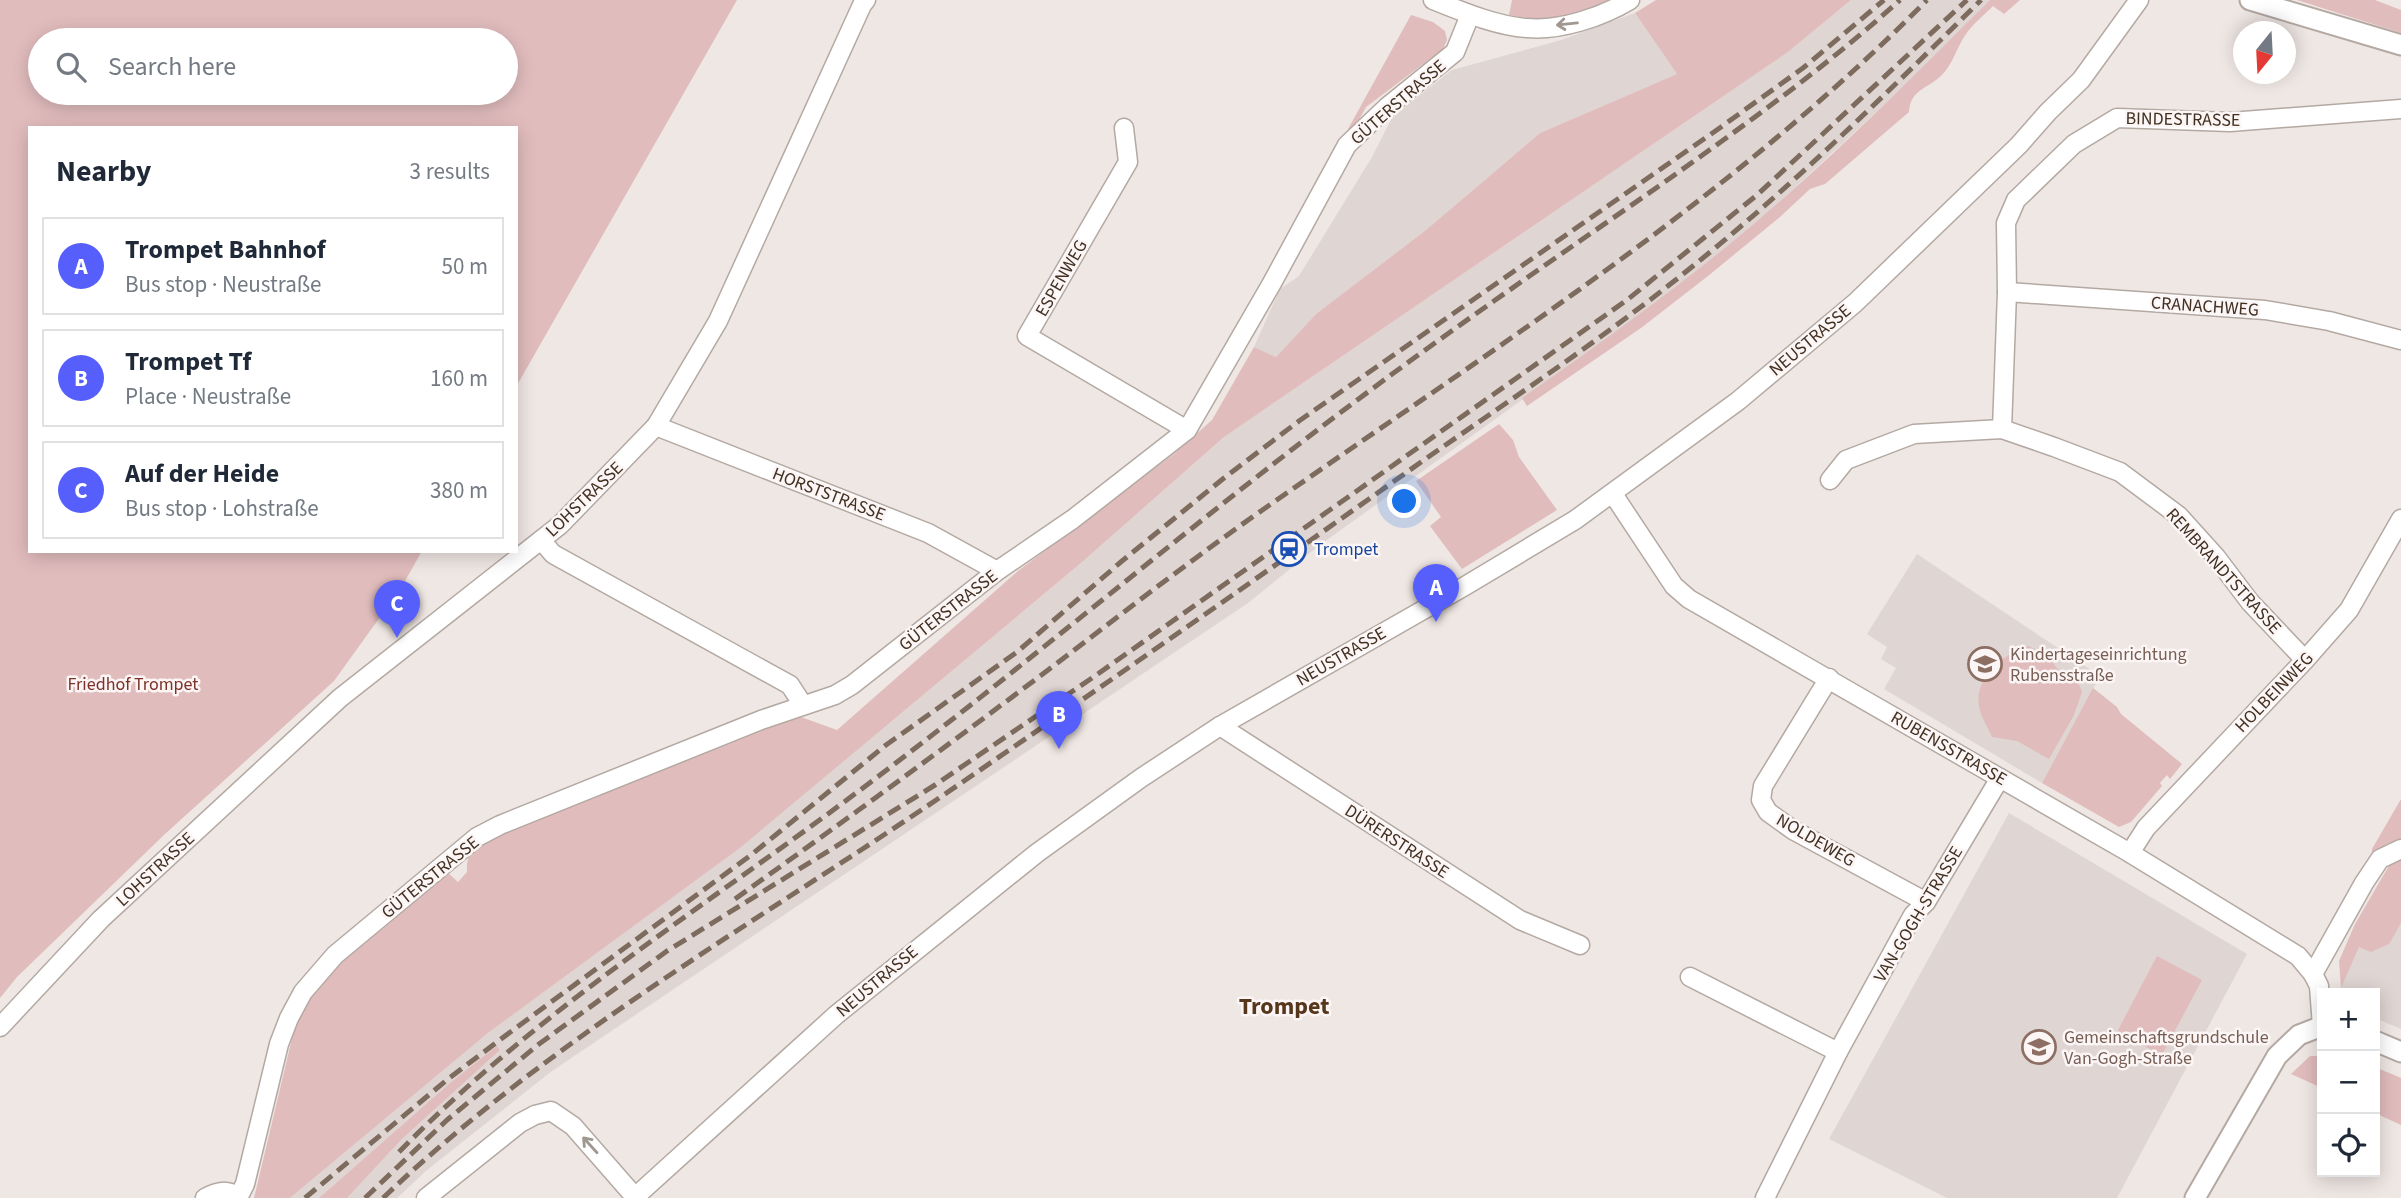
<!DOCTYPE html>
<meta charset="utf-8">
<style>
body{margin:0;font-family:"Source Sans 3",sans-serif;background:#f2f2f3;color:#1f2937}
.controls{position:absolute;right:21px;bottom:21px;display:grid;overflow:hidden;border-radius:0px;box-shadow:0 4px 18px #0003}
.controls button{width:63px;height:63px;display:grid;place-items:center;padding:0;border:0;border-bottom:2px solid #e0e1e3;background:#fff;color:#1f2937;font:35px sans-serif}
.compass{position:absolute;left:2233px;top:21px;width:63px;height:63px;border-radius:50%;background:#fff;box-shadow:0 4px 18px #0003;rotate:198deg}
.you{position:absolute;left:1405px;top:502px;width:24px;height:24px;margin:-18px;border:5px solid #fff;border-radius:50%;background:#1a73e8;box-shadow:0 0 0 10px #1a73e833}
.badge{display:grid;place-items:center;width:46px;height:46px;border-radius:50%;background:#565efb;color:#fff;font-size:23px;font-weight:700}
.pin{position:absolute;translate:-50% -58px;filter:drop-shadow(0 2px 4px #0008)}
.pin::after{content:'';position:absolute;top:37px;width:24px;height:21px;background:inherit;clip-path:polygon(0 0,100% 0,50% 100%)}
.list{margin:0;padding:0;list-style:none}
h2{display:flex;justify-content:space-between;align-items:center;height:91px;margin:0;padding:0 28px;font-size:30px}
h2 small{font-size:23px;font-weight:400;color:#747a83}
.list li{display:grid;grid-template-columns:46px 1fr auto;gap:21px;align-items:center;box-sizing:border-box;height:98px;margin:0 14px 14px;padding:0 14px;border:2px solid #e0e1e3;border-radius:0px}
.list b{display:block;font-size:26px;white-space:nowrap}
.list p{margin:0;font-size:23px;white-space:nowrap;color:#747a83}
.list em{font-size:23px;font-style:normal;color:#747a83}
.icon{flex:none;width:38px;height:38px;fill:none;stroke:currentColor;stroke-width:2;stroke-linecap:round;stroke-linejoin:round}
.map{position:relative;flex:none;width:2401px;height:1198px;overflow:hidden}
.search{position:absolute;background:#fff;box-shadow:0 4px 18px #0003;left:28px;top:28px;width:490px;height:77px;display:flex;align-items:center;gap:18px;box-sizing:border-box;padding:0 24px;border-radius:38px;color:#747a83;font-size:26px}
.panel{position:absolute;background:#fff;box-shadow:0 4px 18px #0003;left:28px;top:126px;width:490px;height:427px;border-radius:0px}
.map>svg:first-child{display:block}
.built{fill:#dfd5d2}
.green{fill:#e1bcbd;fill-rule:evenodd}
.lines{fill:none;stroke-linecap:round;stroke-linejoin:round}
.minor-casing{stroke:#b4a9a2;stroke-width:21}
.tertiary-casing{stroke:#b4a9a2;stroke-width:23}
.minor{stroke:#fff;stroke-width:18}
.tertiary{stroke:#fff;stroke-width:19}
.rail{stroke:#7d6b5d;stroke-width:5;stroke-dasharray:14 7;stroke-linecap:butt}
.oneway{stroke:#a09890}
.labels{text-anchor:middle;stroke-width:5;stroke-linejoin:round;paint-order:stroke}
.street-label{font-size:18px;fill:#423022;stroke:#fbf6f5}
.transit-label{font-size:18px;fill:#164399;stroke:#fbf6f5;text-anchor:start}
.education-label{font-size:18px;fill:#785e54;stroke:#fbf6f5;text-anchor:start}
.park-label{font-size:18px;fill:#7c3129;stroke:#fbf6f5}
.district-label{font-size:24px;font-weight:bold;fill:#56371c;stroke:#fbf6f5}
</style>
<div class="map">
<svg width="2401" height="1198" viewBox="0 0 2401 1198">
<rect width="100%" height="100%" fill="#efe7e4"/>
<!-- built -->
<g class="built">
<path d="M1851,0H1990L1891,98L1773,208L1701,268L1636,318L1317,547L1248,603L552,1071L427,1170L397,1198H347L402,1139L500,1050L498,1047L450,1083L319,1198H290L488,1033L740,848L1081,563L1224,437L1788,52Z"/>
<path d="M1635,13L1677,74L1540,133L1426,230L1316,314L1276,357L1254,347L1280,289L1299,276L1372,157L1393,116L1452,70L1561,40Z"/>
<path d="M1917,554L2100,676L2042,783L1884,689L1896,668L1881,659L1887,647L1867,634Z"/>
<path d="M2009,813L2247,954L2117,1198H1947L1829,1139Z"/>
<path d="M2401,867V1029L2375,1018V993H2343L2341,988L2345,969Z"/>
</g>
<!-- green -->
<g class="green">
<path d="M0,0H737L516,387V128H30V551H422L401,588L334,681L165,834L17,977L0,998ZM40,40H506V93H40Z"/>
<path d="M1512,0H1612C1579,16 1544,23 1509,15Z"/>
<path d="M1656,0H1851L1788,52L1224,437L1081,563L740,848L488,1033L290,1198H254L295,1026L315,991L353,950L384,928L447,872L458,882L467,872C466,856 472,850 483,840L723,740L801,717L837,730L1018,571L1175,453L1212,420L1254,347L1276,357L1316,314L1426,230L1540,133L1677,74L1635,13Z"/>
<path d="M1990,0H2020L2004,14L1993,6C1984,15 1973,24 1966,34C1955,50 1952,69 1936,80C1921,91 1911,92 1909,112L1825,184L1810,189L1780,217L1708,276L1641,328L1527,406L1522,398C1608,338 1692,278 1771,209C1848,143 1918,71 1990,0Z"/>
<path d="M2297,0H2375L2401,10V33Z"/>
<path d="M1411,15L1433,22L1445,31L1447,40L1443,49L1366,107L1354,129H1348Z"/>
<path d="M1499,424L1513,440L1519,457L1557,510L1462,569L1430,526L1441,517L1416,481Z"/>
<path d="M2028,646L2046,654L2060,672L2075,675L2082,692L2074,715L2049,759L2017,741L1992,737C1988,727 1980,716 1979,706C1974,677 2004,654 2028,646Z"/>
<path d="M2093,688L2117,707L2121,714L2182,764L2170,779L2167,775L2160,783L2162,786L2131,822L2119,827L2042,783Z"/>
<path d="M2401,799V839L2387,844L2372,856V849Z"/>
<path d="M2401,858V923L2389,944L2371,952L2359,947L2341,988L2339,961L2355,924L2390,864Z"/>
<path d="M2157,956L2202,980L2162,1055L2117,1032Z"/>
<path d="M497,1046L500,1050L402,1139L347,1198H319L450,1083Z"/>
<path d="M2310,1056H2322V1088L2291,1074Z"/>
<path d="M2375,1067L2401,1078V1125L2375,1113Z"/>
</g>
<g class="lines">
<!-- minor casing -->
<g class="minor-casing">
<g id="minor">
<path d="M1433,0C1461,11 1496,26 1527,28C1560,31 1602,17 1630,0"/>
<path d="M1124,128L1128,162L1027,336L1187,430"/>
<path d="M2007,292L2265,310L2329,321L2401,340"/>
<path d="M656,426L928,533L997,571"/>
<path d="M2002,429L2007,292L2006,223L2016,200L2074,144L2117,118L2230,122L2401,109"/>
<path d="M1830,480L1846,460L1914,434L2002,429L2054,447L2120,472L2179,516L2216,557L2250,602L2305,660"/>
<path d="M1613,494L1674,586L1689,599L2130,853L2298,956L2313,974"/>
<path d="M541,540L553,554L790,685L803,705"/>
<path d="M1829,678L1763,786L1761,800L1768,812L1793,830L1926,902"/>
<path d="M1220,726L1520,920L1580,945"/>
<path d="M2130,853L2146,828L2305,660L2349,610L2401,519"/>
<path d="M1690,977L1838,1052"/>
<path d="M2322,1026L2319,986L2313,974L2364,883L2380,859L2401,849"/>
<path d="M0,1027L101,919L340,698L560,525L656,426L718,321L862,5L866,0"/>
<path d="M205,1198C217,1191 227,1189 239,1197"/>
<path d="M238,1198L245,1184L279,1044L289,1018L303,992L335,955L477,837L500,825L761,720L835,695L852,685L997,571L1073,519L1187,430L1272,283L1347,145L1387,107L1455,52L1470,15"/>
<path d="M426,1198L520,1123L535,1115L551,1111L573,1126L635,1197"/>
<path d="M634,1198L836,1015L1037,853L1141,778L1220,726L1465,586L1575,520L1738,401L1855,303L2019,145L2048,112L2081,80L2139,0"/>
<path d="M1765,1198L1838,1052L1913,915L1926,902L2000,778"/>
</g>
</g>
<!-- tertiary casing -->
<g class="tertiary-casing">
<g id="tertiary">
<path d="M2250,0L2401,45"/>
<path d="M2375,1041L2401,1052"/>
<path d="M2195,1198L2277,1056L2299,1035L2322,1026"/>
</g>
</g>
<!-- minor -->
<use href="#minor" class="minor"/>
<!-- tertiary -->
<use href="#tertiary" class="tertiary"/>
<!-- rail -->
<g class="rail">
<path d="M735,899C843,822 950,744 1056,664C1124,612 1191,560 1261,511C1488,352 1731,199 1927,0"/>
<path d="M399,1152C530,1018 690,916 840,805C1021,671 1191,523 1372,389C1466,319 1563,253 1659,186C1742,127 1825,68 1900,0"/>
<path d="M305,1198L448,1079L509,1033L751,855L886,745L1017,652L1122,561L1224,478L1299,421L1714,132L1803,68L1884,0"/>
<path d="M365,1198L447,1120L539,1044L667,951L935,785L1092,678L1627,300L1757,195L1967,0"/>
<path d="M383,1198C551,1038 754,924 945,794C1106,684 1265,573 1424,460C1514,397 1607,336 1693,266C1795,184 1888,92 1981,0"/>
</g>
</g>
<!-- one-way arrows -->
<defs><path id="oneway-shaft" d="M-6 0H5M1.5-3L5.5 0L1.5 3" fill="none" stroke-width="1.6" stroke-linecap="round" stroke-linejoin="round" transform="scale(1.75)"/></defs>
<g class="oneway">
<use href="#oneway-shaft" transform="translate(1567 24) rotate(174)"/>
<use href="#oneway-shaft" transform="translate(590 1145) rotate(-132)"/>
</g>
<!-- icons -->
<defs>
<g id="station-ring" transform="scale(1.75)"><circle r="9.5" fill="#fbf6f5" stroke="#1a4fb4" stroke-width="1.5"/><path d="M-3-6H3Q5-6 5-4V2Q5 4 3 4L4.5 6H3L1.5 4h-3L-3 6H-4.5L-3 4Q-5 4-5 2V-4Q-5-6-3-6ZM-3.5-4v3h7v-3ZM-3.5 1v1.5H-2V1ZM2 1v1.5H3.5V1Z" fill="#1a4fb4"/></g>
<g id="school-ring" transform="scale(1.75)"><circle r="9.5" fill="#fbf6f5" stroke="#8d6e63" stroke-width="1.5"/><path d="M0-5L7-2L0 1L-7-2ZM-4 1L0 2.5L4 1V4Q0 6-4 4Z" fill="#8d6e63"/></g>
</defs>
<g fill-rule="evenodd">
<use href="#station-ring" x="1289" y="549"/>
<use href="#school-ring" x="1985" y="664"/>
<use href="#school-ring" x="2039" y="1047"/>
</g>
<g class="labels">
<!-- street labels -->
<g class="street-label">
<text transform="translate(1398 102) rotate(-41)" y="6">GÜTERSTRASSE</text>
<text transform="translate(2183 119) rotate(1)" y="6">BINDESTRASSE</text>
<text transform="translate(1061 278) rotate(-60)" y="6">ESPENWEG</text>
<text transform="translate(2205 306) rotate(4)" y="6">CRANACHWEG</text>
<text transform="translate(1810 340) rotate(-40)" y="6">NEUSTRASSE</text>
<text transform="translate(829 494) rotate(21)" y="6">HORSTSTRASSE</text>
<text transform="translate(584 499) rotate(-44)" y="6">LOHSTRASSE</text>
<text transform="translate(2224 571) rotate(48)" y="6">REMBRANDTSTRASSE</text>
<text transform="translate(948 610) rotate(-38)" y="6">GÜTERSTRASSE</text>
<text transform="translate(1341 656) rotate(-30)" y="6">NEUSTRASSE</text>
<text transform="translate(2274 692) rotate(-46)" y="6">HOLBEINWEG</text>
<text transform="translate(1949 748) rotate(30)" y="6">RUBENSSTRASSE</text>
<text transform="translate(1816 840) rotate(30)" y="6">NOLDEWEG</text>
<text transform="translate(1397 841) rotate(33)" y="6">DÜRERSTRASSE</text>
<text transform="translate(155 869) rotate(-43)" y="6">LOHSTRASSE</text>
<text transform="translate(430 877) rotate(-39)" y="6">GÜTERSTRASSE</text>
<text transform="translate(1918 914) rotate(-59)" y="6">VAN-GOGH-STRASSE</text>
<text transform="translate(877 981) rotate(-40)" y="6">NEUSTRASSE</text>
</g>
<!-- transit labels -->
<g class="transit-label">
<text x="1314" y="555">Trompet</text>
</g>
<!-- education labels -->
<g class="education-label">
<text x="2010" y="660">Kindertageseinrichtung<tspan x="2010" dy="21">Rubensstraße</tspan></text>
<text x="2064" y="1043">Gemeinschaftsgrundschule<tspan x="2064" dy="21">Van-Gogh-Straße</tspan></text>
</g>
<!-- park labels -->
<g class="park-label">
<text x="133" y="690">Friedhof Trompet</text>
</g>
<!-- district labels -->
<g class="district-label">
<text x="1284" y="1014">Trompet</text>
</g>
</g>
</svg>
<div class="controls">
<button>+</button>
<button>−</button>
<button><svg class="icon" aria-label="locate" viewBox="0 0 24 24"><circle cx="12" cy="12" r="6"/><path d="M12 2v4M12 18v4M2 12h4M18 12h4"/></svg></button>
</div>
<svg class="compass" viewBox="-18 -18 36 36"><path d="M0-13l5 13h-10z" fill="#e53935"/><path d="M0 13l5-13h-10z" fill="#747a83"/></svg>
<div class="you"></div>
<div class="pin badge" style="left:1436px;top:622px">A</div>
<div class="pin badge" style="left:1059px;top:749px">B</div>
<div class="pin badge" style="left:397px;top:638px">C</div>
<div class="search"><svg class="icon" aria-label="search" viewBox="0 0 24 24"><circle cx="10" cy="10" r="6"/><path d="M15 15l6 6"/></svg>Search here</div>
<section class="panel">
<h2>Nearby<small>3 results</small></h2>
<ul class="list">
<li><span class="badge">A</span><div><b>Trompet Bahnhof</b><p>Bus stop · Neustraße</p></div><em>50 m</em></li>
<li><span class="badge">B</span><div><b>Trompet Tf</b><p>Place · Neustraße</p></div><em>160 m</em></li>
<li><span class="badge">C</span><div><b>Auf der Heide</b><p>Bus stop · Lohstraße</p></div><em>380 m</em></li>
</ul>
</section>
</div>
